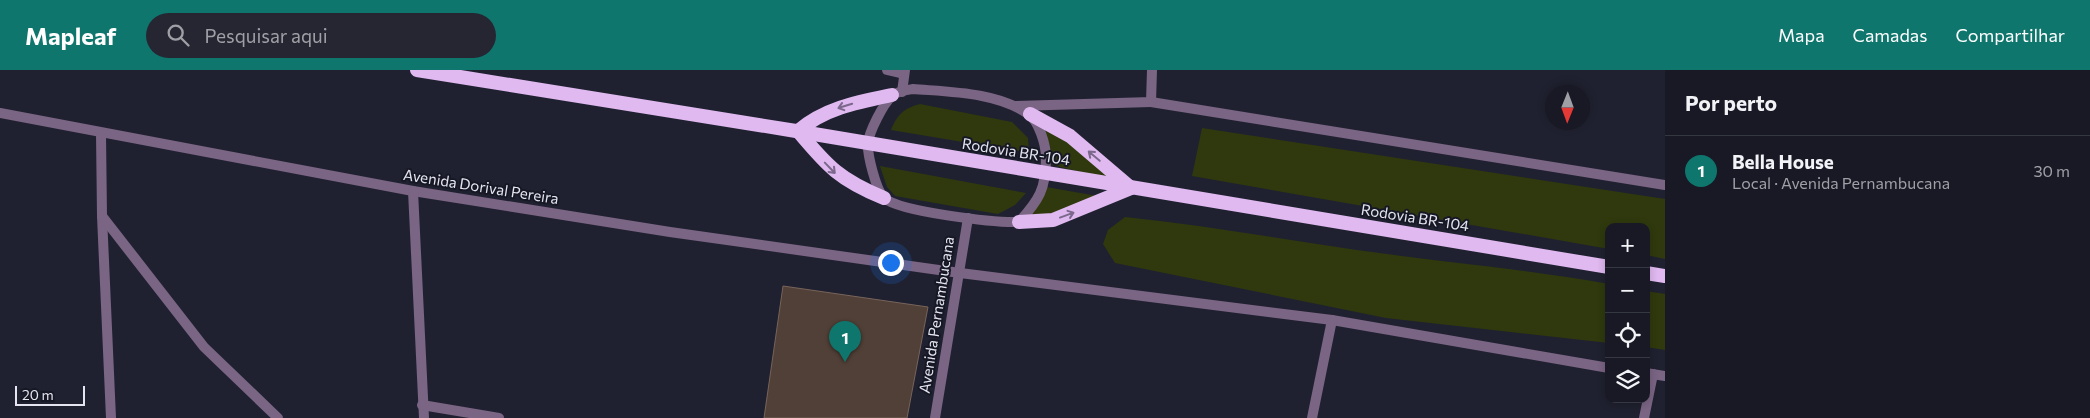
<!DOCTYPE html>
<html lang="pt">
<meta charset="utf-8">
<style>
body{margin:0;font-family:Commissioner,sans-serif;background:#252631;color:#f1f3f6}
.controls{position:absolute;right:15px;bottom:15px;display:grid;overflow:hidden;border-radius:10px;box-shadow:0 2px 8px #0003}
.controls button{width:45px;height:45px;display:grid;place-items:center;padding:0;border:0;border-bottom:1px solid #363841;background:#181924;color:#f1f3f6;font:25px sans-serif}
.compass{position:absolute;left:1545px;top:15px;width:45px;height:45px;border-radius:50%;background:#181924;box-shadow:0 2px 8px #0003;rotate:181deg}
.scale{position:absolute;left:15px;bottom:12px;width:70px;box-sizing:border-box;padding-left:5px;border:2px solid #e4e5ef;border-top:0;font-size:14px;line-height:18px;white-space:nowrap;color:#e4e5ef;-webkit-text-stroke:4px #171826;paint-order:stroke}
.you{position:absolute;left:890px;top:192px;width:18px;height:18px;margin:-12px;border:4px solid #fff;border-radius:50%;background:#1a73e8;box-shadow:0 0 0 8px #1a73e833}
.badge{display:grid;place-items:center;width:32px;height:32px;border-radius:50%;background:#0f766e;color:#fff;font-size:16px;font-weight:700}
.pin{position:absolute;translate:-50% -41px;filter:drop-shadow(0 1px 2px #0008)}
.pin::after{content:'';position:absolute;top:26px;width:18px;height:15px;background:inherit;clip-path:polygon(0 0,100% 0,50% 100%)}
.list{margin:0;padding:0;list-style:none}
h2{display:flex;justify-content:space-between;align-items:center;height:65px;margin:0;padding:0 20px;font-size:21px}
h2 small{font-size:16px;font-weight:400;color:#9fa0a6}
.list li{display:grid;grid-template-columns:32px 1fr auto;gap:15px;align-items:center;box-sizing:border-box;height:70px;padding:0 20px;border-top:1px solid #363841}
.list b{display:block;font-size:19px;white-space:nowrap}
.list p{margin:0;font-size:16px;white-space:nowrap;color:#9fa0a6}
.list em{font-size:16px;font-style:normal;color:#9fa0a6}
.icon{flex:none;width:28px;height:28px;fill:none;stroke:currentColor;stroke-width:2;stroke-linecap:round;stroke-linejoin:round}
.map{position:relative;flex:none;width:1665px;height:348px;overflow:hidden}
header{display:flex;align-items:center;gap:30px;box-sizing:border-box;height:70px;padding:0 25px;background:#0f766e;color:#fff}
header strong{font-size:24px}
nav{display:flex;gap:28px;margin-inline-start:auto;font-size:18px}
.search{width:350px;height:45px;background:#252631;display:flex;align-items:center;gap:12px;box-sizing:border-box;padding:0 18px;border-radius:28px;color:#9fa0a6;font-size:19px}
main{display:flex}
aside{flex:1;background:#181924}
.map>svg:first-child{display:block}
.green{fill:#2f390d}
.building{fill:#514037;stroke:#77645b}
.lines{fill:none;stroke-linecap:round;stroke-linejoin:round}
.minor{stroke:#7a6584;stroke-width:10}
.trunk{stroke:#dfb9f0;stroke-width:14}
.oneway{stroke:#7b688b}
.labels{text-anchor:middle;stroke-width:4;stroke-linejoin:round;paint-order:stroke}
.street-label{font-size:15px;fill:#e4e5ef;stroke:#171826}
</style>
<header>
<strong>Mapleaf</strong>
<div class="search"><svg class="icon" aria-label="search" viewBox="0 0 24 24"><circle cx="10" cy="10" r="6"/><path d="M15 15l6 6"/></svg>Pesquisar aqui</div>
<nav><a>Mapa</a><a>Camadas</a><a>Compartilhar</a></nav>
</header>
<main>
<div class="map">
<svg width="1665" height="348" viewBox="0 0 1665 348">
<rect width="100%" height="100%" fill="#202130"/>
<!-- green -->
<g class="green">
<path d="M920,34L1012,52L1028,68L1029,83L891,60C897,44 905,38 920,34Z"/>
<path d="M1040,54L1080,80L1114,110L1052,95L1050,76Z"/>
<path d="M1202,58L1665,129V189L1646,185V157H1609V179L1192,106Z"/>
<path d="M880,96L1026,123L1015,135L998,144L895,126L887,117Z"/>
<path d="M1046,117L1103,127L1052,146L1026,149Z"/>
<path d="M1125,147C1203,155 1280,169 1357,180C1441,192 1525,199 1609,214V273L1386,248L1115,193L1103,174L1108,160Z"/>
<path d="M1646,221L1665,224V280L1646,277Z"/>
</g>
<!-- building -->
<path class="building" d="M783,216L928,237L907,348H764Z"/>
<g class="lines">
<!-- minor -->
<g class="minor">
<path d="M887,0L904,4"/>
<path d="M913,19C950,22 997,22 1028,44C1039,51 1046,75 1046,88C1046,119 1039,130 1019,152C996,153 900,142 884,128C876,120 867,84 868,73C869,62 883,34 892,26C897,21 907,20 913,19Z"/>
<path d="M902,22L905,0"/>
<path d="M1151,32L1665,115"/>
<path d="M1016,36L1151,32L1152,0"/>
<path d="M0,43L413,121L670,162L960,203L1332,250L1609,298"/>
<path d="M101,64L102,146L111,348"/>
<path d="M413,121L424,348"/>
<path d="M102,146L204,277L278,348"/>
<path d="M1646,303L1665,306"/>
<path d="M422,335L499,348"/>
<path d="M935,348L968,148"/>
<path d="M1312,348L1332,250"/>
<path d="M1644,348L1653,304"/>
</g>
<!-- trunk -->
<g class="trunk">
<path d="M417,0L796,61L1609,197"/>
<path d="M884,128C840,110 828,97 798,61C825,38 858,32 892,25"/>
<path d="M1019,152L1053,150L1131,118L1070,66L1030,44"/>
<path d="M1646,203L1665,206"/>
</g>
</g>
<!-- one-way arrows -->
<defs><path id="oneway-shaft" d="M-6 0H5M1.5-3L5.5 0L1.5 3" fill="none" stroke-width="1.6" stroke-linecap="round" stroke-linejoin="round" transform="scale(1.25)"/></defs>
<g class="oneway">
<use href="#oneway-shaft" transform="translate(845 36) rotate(163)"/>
<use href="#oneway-shaft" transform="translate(1094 86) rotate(-140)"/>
<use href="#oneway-shaft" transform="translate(830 98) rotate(46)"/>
<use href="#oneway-shaft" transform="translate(1067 145) rotate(-20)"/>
</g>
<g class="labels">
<!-- street labels -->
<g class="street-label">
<text transform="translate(1016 82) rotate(9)" y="5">Rodovia BR-104</text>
<text transform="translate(481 117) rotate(9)" y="5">Avenida Dorival Pereira</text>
<text transform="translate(1415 148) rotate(9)" y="5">Rodovia BR-104</text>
<text transform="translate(937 245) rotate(-81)" y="5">Avenida Pernambucana</text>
</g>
</g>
</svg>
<div class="controls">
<button>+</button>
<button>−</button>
<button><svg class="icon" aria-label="locate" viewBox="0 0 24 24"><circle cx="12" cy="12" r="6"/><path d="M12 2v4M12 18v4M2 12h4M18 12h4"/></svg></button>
<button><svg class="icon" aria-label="layers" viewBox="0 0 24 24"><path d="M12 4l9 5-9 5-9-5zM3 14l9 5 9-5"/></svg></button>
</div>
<svg class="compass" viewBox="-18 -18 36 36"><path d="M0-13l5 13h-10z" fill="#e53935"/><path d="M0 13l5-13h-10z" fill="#9fa0a6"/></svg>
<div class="scale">20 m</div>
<div class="you"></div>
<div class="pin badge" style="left:845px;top:292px">1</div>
</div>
<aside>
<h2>Por perto<small></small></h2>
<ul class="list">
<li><span class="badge">1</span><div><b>Bella House</b><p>Local · Avenida Pernambucana</p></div><em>30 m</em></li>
</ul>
</aside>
</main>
